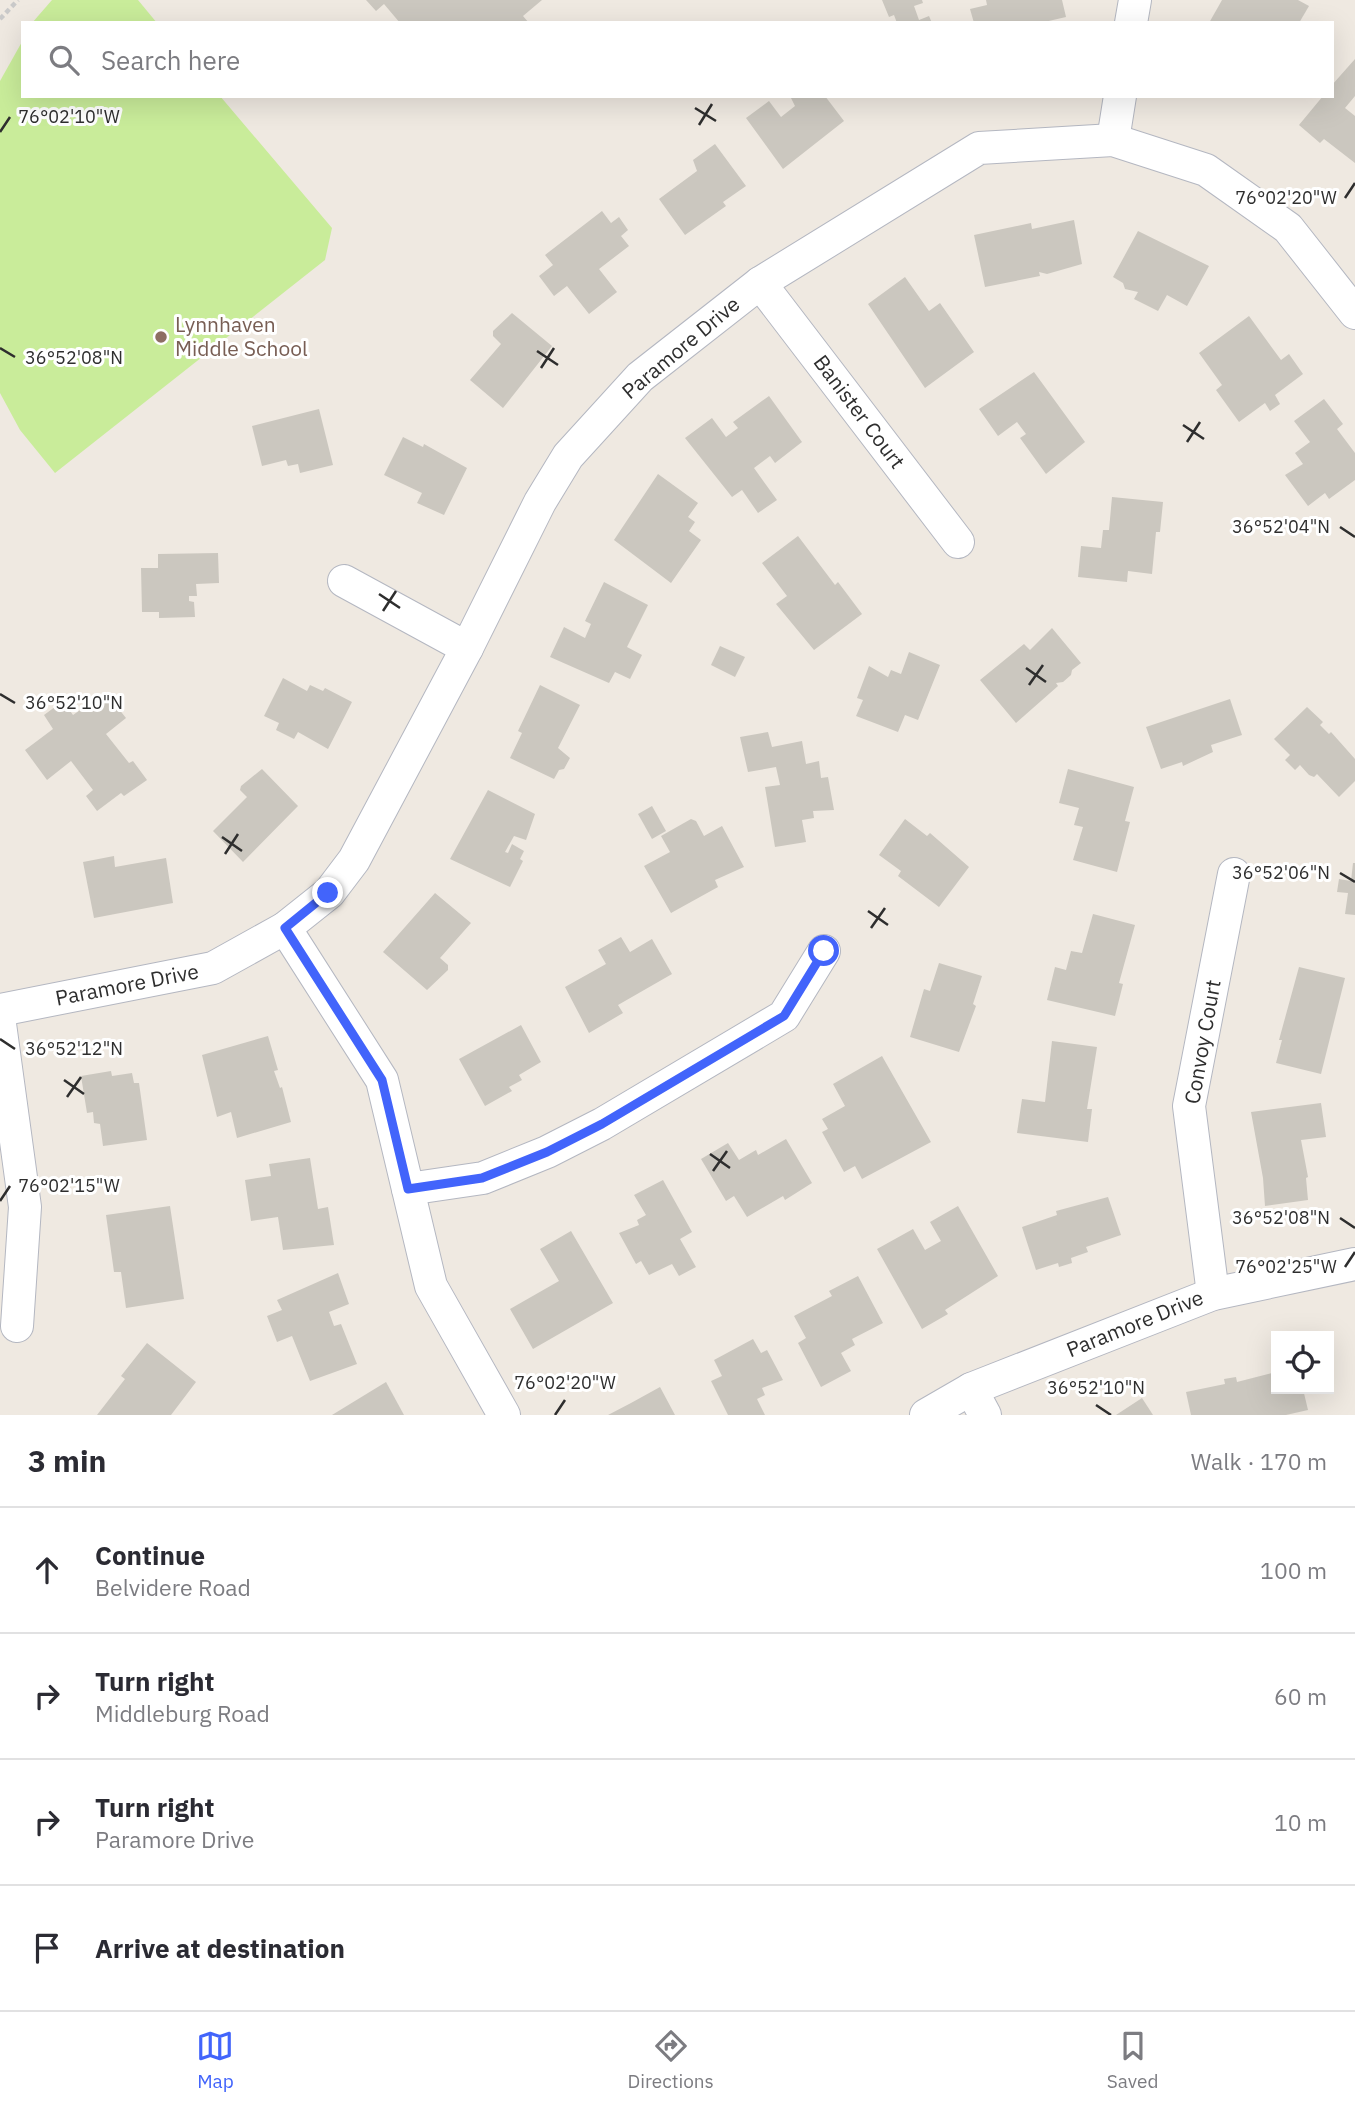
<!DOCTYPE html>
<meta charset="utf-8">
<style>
body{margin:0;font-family:"IBM Plex Sans",sans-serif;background:#f2f2f3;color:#2b2b33}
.controls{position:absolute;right:21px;bottom:21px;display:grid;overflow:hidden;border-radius:0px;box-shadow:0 7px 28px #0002}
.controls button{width:63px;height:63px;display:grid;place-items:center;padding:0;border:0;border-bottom:2px solid #e1e1e2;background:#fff;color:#2b2b33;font:35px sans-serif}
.stop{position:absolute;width:21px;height:21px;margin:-16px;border:5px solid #4264fb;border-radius:50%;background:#fff}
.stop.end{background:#4264fb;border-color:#fff;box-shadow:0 2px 7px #0008}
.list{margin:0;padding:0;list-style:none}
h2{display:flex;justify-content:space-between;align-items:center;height:91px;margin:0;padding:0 28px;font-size:30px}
h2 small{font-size:23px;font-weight:400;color:#7c7c81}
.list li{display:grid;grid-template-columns:46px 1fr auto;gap:21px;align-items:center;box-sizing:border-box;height:126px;padding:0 28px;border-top:2px solid #e1e1e2}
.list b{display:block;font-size:26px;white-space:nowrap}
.list p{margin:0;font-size:23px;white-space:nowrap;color:#7c7c81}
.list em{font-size:23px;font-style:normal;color:#7c7c81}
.icon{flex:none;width:38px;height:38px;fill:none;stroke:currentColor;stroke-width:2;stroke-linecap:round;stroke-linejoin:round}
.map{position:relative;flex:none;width:1355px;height:1415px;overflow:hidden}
.search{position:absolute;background:#fff;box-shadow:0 7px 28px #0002;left:21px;right:21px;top:21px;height:77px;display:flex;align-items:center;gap:18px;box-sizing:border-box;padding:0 24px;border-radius:0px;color:#7c7c81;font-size:26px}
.sheet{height:595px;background:#fff}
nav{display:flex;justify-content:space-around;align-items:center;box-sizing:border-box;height:98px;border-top:2px solid #e1e1e2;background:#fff;font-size:19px;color:#7c7c81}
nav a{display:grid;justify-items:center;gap:4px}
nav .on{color:#4264fb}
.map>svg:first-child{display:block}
.pitch{fill:#c9ec9a}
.building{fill:#cbc7bf}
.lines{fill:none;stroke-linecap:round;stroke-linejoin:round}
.street-casing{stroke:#b4b7c1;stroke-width:34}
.path{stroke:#c9c9c9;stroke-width:4.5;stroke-dasharray:5 3.5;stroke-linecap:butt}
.street{stroke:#fff;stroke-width:32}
.route{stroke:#4264fb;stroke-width:9}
.ticks{fill:none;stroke:#2e2e2e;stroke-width:2.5}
.education-dot{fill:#8d6e63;stroke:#fff;stroke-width:2.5}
.labels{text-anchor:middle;stroke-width:6;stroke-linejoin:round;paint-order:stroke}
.education-label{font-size:21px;fill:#785e54;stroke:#fff;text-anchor:start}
.street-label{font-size:21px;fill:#2e2e2e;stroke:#fff}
.ticks-label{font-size:18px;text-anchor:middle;fill:#2e2e2e;stroke:#fff;stroke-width:6;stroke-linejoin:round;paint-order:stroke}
</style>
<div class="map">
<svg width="1355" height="1415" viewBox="0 0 1355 1415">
<rect width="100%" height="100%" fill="#efe9e1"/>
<!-- pitch -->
<g class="pitch">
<path d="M52,0H138L157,23H32Z"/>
<path d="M23,40V96H220L332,228L325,260L55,473L20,430L0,393V81Z"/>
</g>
<!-- building -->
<g class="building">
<path d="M366,0H542L523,16L529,23H400L384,4L376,11Z"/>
<path d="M882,0H922L923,3L914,6L919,20L929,16L932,23H897L894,15L889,17Z"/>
<path d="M986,0H1062L1066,17L1040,23H974L970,9L987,5Z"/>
<path d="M1222,0H1298L1309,6L1299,23H1209Z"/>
<path d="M1355,59V96L1345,108L1355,116V163L1324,139L1320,143L1299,125L1323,96H1332V85Z"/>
<path d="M790,96H825L844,121L783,169L746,118L769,101L781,117L795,106Z"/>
<path d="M715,144L746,186L723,202L726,206L685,235L659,199L697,171L693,160Z"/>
<path d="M602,211L611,223L619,217L628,230L621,236L629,246L599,269L617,292L589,314L567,286L554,296L539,276L553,265L545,255Z"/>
<path d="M1074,220L1082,264L1047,274L1039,272L1040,276L985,287L974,235L1031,223L1032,229Z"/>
<path d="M1138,231L1209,266L1187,306L1167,295L1158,311L1134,299L1138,292L1125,289L1123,283L1113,277Z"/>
<path d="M905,277L929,311L940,303L974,352L925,388L868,304Z"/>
<path d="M512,313L552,346L503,408L470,380L501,344L493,336V331Z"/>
<path d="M1249,316L1281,360L1289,354L1303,374L1275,395L1280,404L1270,411L1265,403L1239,422L1216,390L1222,385L1199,353Z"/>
<path d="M1034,372L1085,442L1046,474L1020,438L1026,434L1017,422L998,436L979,409Z"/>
<path d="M769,396L802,442L775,463L770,456L754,468L777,500L758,513L742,490L732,497L685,438L712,418L726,437L738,428L733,422Z"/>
<path d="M1324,399L1343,424L1337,429L1355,453V480L1329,499L1325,493L1308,506L1285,475L1303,464L1295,453L1310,442L1294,421Z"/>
<path d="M319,409L333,465L300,473L298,464L288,466L286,460L262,466L252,426Z"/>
<path d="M403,437L423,447L424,444L467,468L444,515L417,503L422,493L384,475Z"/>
<path d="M658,474L698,503L688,517L695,522L689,531L701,540L671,583L614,540Z"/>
<path d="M1112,497L1163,502L1160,532H1156L1152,574L1128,571L1127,582L1078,577L1081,546L1101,548L1103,530H1109Z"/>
<path d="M798,536L835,585L838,582L862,614L814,650L776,604L787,596L762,563Z"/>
<path d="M218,553L219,583L196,584L197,596H189V601L194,602L195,617L159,618V612H142L141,568H158V554Z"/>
<path d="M604,582L648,605L627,647L642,655L630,679L615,672L609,683L550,657L564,627L585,638L591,624L585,621Z"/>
<path d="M1052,628L1081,663L1072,670L1071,675L1063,682L1056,683L1058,686L1016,723L980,680L1024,644L1030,650Z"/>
<path d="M720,646L745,657L735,677L711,665Z"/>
<path d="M909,652L940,665L918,720L905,715L898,732L856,716L863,700L857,698L869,666L888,677L891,670L901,674Z"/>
<path d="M283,678L307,691L310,685L323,691L325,688L352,702L328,749L298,732L294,739L276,730L279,723L264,716Z"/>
<path d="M540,685L580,705L558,748L570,758L564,769L559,770L554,779L510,758L522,733L518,731Z"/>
<path d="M110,698L126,718L106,734L129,763L133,761L147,780L124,796L121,793L97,811L86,796L93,790L71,761L47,780L25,750L53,729L44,715L63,701L73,715L86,706L91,712Z"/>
<path d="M1230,699L1242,735L1211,745L1213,752L1183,766L1182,762L1161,769L1146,727Z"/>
<path d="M1307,707L1323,722L1320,725L1329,734L1331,732L1355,759V781L1339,797L1317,774L1314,777L1309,775L1300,765L1295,770L1285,760L1290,755L1274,739Z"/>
<path d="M768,732L772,747L802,741L806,764L819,761L821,778L828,777L834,810L813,811L814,818L802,820L806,842L775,847L765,787L780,785L776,767L748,772L740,737Z"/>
<path d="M262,769L298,806L243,862L213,831L247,797L240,790L241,786Z"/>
<path d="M1068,769L1134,787L1125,821L1130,822L1117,872L1073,860L1083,827L1074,825L1079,808L1059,803Z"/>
<path d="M488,790L535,814L526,840L514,836L505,852L508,853L512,844L524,851L520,859L523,861L510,887L450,859Z"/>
<path d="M652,806L666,831L652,839L638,814Z"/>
<path d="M691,819L696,821L704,836L722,826L744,867L715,880L718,887L671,913L644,866L670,852L661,836Z"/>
<path d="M905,819L927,836L930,833L969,867L939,907L898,876L901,871L879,855Z"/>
<path d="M114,856L115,867L166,858L173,903L94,918L83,862Z"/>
<path d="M1353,863H1355V915L1345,914L1348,893L1337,892L1339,879L1351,881Z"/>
<path d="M435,893L471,923L440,958L448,965V970L427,990L383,952Z"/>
<path d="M1093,914L1135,925L1119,983L1123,984L1115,1016L1047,1000L1055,967L1066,970L1071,951L1082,953Z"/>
<path d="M621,937L630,952L652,939L672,974L618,1005L623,1013L589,1033L565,987L606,964L598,950Z"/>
<path d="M939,963L982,976L973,1004L976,1006L959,1052L910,1037L924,989L930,991Z"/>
<path d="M1299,967L1345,978L1321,1074L1276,1063L1282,1040H1279Z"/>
<path d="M521,1025L541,1062L519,1075L522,1080L509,1087L512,1091L485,1106L459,1059Z"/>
<path d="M268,1036L278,1070L274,1071L280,1088L282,1087L291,1122L237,1138L231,1112L217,1117L202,1055Z"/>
<path d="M1052,1041L1097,1047L1087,1109H1092L1088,1142L1017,1133L1022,1099L1045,1102Z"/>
<path d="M882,1056L931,1142L862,1179L855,1166L844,1172L822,1132L828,1129L822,1119L845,1106L833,1084Z"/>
<path d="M111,1071L112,1076L132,1073L134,1083H139L147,1140L103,1146L100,1124L94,1123L93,1112L87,1113L81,1076Z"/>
<path d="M1321,1103L1326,1137L1301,1140L1308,1177L1306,1178L1308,1200L1265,1206L1263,1178L1251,1112Z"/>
<path d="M786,1139L812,1183L785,1200L783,1196L747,1217L734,1196L726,1201L701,1159L728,1143L739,1160L756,1150L758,1155Z"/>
<path d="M310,1158L318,1209L328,1207L334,1245L283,1250L278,1217L251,1221L245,1180L271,1176L269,1164Z"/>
<path d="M663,1180L692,1232L680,1239L696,1267L679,1276L672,1264L649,1275L641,1261L636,1264L619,1233L639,1225L637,1220L646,1215L634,1195Z"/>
<path d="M1108,1197L1121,1235L1086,1247L1088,1252L1071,1258L1072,1263L1059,1267L1058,1263L1036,1270L1022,1227L1057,1215L1056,1211Z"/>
<path d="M170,1206L184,1299L126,1308L121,1272H114L106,1215Z"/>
<path d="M958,1206L998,1276L945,1310L948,1314L922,1329L877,1249L913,1229L925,1250L941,1241L930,1222Z"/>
<path d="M571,1231L613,1303L533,1349L510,1309L559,1281L540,1249Z"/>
<path d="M338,1273L349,1304L329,1312L334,1326L341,1324L357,1364L310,1381L292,1336L277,1342L267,1316L282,1310L277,1300Z"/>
<path d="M858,1276L883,1323L852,1339L855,1345L841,1353L851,1371L821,1387L798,1343L806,1338L794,1316L832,1296L829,1291Z"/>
<path d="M753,1339L761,1353L767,1350L783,1380L762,1388L765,1395L757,1399L765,1415H728L711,1381L722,1376L714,1360Z"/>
<path d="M147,1343L196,1382L171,1415H97L125,1379L121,1376Z"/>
<path d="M1276,1372V1389H1303L1308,1410L1286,1415H1191L1186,1392L1225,1384L1224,1379L1236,1377L1237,1382Z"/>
<path d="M386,1382L404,1415H332Z"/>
<path d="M660,1387L675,1415H608L631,1403Z"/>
<path d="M1142,1398L1153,1415H1116Z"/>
</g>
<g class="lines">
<!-- street casing -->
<g class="street-casing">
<g id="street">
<path d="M1131,23L1135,0"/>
<path d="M1113,140L1120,96"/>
<path d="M760,283L958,542"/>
<path d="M344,581L467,648"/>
<path d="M285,928L382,1080L431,1286L504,1415"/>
<path d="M0,1010L213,968L285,928L329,893L354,860L467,648L540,502L568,456L640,377L760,283L979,148L1113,140L1206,170L1288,228L1355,313"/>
<path d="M0,1024L25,1207L17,1326"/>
<path d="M408,1189L483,1178L547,1152L602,1124L784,1016L824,951"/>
<path d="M1213,1294L1189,1106L1234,874"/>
<path d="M971,1389L985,1415"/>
<path d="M926,1415L971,1389L1213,1294L1355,1264"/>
</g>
</g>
<!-- path -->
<path class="path" d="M0,19L18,0"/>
<!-- street -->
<use href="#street" class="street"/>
</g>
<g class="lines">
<!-- route -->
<path class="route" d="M328,893L285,928L382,1080L408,1189L482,1178L547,1152L602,1124L784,1016L824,951"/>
</g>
<!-- ticks -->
<path class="ticks" d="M695,108L716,121M699,125L712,104M0,132L10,117M1345,198L1355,183M0,348L15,357M537,351L558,365M541,368L554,348M1183,425L1204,439M1187,442L1200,422M1340,527L1355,537M379,594L400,608M383,611L396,591M1026,668L1046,682M1029,685L1043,665M0,694L15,703M222,837L242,851M225,854L238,834M1340,873L1355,882M868,911L888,925M871,928L885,908M0,1039L15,1049M64,1080L84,1094M67,1097L81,1077M710,1154L730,1168M713,1171L727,1151M0,1201L10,1186M1340,1218L1355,1228M1345,1267L1355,1252M1096,1405L1111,1415M555,1415L565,1400"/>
<!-- markers -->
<circle class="education-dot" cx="161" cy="337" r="7"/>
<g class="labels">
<!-- education labels -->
<g class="education-label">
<text x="175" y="332">Lynnhaven<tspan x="175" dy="24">Middle School</tspan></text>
</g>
<!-- street labels -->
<g class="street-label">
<text transform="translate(681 348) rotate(-40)" y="7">Paramore Drive</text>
<text transform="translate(859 412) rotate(53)" y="7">Banister Court</text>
<text transform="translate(127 985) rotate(-11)" y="7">Paramore Drive</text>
<text transform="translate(1203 1042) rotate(-80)" y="7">Convoy Court</text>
<text transform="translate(1135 1324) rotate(-22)" y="7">Paramore Drive</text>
</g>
</g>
<g class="ticks-label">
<text x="69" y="123">76°02'10"W</text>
<text x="1286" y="204">76°02'20"W</text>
<text x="74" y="364">36°52'08"N</text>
<text x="1281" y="533">36°52'04"N</text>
<text x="74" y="709">36°52'10"N</text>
<text x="1281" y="879">36°52'06"N</text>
<text x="74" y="1055">36°52'12"N</text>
<text x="69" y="1192">76°02'15"W</text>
<text x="1281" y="1224">36°52'08"N</text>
<text x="1286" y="1273">76°02'25"W</text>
<text x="565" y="1389">76°02'20"W</text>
<text x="1096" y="1394">36°52'10"N</text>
</g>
</svg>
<div class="controls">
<button><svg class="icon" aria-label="locate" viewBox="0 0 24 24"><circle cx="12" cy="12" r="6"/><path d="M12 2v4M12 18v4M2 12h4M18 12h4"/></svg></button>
</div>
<div class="stop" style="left:824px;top:951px"></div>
<div class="stop end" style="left:328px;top:893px"></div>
<div class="search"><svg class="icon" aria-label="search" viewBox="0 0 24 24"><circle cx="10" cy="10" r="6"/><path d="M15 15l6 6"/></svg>Search here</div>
</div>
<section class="sheet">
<h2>3 min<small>Walk · 170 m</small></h2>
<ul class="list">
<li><svg class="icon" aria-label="ahead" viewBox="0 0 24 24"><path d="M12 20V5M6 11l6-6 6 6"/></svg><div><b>Continue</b><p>Belvidere Road</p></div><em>100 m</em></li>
<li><svg class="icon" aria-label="right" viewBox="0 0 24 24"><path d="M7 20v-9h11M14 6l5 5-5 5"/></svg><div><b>Turn right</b><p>Middleburg Road</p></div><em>60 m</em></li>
<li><svg class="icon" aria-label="right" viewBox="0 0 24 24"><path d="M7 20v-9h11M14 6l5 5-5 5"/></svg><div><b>Turn right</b><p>Paramore Drive</p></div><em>10 m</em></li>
<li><svg class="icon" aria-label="arrive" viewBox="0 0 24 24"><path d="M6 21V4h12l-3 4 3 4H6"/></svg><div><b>Arrive at destination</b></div></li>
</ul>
</section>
<nav>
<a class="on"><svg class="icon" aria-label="map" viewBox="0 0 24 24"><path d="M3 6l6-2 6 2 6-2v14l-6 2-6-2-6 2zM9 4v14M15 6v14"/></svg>Map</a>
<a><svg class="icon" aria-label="directions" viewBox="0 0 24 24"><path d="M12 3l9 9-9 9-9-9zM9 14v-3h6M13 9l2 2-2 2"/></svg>Directions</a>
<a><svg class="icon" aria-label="saved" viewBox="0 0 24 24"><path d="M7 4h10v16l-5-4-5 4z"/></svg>Saved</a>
</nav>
